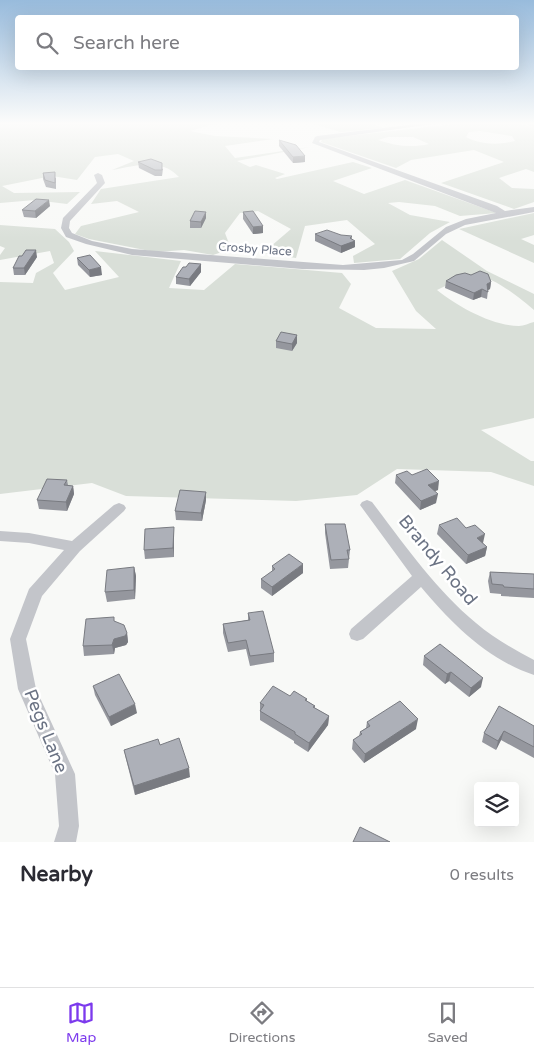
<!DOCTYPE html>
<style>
body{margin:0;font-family:"Varela Round",sans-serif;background:#f2f2f3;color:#2b2b33}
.controls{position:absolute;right:15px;bottom:15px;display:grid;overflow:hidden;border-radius:5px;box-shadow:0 5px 20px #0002}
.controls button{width:45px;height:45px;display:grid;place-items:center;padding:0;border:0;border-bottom:1px solid #e1e1e2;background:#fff;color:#2b2b33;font:25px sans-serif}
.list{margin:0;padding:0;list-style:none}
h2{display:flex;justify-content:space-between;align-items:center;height:65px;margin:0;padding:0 20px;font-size:21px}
h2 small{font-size:16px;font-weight:400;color:#7c7c81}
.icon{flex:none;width:28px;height:28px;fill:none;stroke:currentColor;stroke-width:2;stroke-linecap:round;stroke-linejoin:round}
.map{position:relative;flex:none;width:534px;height:842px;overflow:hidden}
.search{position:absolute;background:#fff;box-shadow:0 5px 20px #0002;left:15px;right:15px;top:15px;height:55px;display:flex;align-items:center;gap:12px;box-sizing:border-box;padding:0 18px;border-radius:5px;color:#7c7c81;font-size:19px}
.sheet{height:145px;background:#fff}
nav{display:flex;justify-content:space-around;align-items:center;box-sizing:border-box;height:70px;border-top:1px solid #e1e1e2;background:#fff;font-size:14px;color:#7c7c81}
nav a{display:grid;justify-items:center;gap:2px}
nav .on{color:#7c3aed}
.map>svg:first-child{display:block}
.green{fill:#d9dfd8;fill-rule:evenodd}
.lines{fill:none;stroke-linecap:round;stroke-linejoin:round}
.minor{fill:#c3c5ca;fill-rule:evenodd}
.wall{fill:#95979e}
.shaded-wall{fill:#797b81}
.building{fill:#adb0b8;stroke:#797b81}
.labels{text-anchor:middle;stroke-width:5;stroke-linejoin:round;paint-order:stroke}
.far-street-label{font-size:12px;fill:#6b7384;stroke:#fff}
.near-street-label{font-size:18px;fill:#6b7384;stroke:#fff}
</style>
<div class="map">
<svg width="534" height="842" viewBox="0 0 534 842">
<rect width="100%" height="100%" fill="#f8f9f7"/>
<!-- green -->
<g class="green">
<path d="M0,124H223L210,125L190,131L215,136L273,139L225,146L235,158L310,147L237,161L250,167L256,165L285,174L275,178L277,179L353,162L372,168L333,181L364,194L405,180L497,213L460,216L435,206L399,202L388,203L410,215L450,222L430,233L400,259L354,263L353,256L375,244L347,220L305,226L296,258L263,253L291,229L258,211L240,213L225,233L231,249L213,255L184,250L155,252L89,239L75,234L81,226L139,212L117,201L91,204L101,189L179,177C160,157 136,166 112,170L134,161L118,154L95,157L77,180L52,176L2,186L14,193L80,192L67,204L35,200L0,203Z"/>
<path d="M314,124H374L382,128L341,132Z"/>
<path d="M454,124H520L534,127V172L526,169L499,178L512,188L534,189V202L514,209L441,183L504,162L474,150L411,160L396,168L321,142L322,139ZM480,131L512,136L515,141C499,145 481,145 466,137L469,132ZM388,137H413L429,144C412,148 395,146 378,140Z"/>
<path d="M534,213V235L521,239L534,245V263L459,229Z"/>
<path d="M0,225L55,229L69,242L74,251L53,273L65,290L119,277L95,251L181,261L169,288L204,290L235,264L342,273L351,284L339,308L376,328L436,329L416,311L392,271L419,259L442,240L487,271L534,294V310C521,299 488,271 470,276C459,278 448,285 437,290C457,306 492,326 519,326C524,326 529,323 534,322V418L481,430L531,461H534V486L491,472L397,469L357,495L296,501L126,496L92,483L0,494V282L33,283L36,273L54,263L50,251L0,260V255L5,248L0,246Z"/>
</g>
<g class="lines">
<!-- minor -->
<g class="minor">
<path d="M416,124H433L320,140L319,142L497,206L505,211L534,207V212L465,225L446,234L414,261L384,268L364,270L302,269L132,255L86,244L66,237L61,228L63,218L97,183L94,175L98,173L102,175L105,183L70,221L69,228L72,233L92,241L132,249L343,265L402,260L413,254L446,227L466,219L496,213L312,143L315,137L317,136Z"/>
<path d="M527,124H534V127L528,125Z"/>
<path d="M367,500L372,502C404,544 435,589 476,623C493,638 514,649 534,660V675C488,660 451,623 421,587L363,639L357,641L351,639L349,634L351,629L412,576L360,505L362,502Z"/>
<path d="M119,503L124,505L126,508L124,511L80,551L42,596L26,639L36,689L75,774L79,826L76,842H54L59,826L55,774L18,689L10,639L29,589L64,550L29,543L0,541V531L29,533L72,541L114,505Z"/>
</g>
</g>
<!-- wall -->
<g class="wall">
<path d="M279,140L305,156V162L293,163L279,146Z"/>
<path d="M138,162L163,169L162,176H155L139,168Z"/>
<path d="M43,173L56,178V189L46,187L43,179Z"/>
<path d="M50,206L36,218L24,217L22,210Z"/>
<path d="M243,212L263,226V233L253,234L243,219Z"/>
<path d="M206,218L201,228H190V221Z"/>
<path d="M315,234L341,235L355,247L341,253L315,241Z"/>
<path d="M22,256L37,257L25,275H14L13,268Z"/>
<path d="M77,258L102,275L90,277L78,265Z"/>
<path d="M201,264V272L190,286L176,284V277L186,267Z"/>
<path d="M446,281L491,282L490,289L488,290L487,299L481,297L473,300L445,288Z"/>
<path d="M297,335V343L292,351L276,348V341Z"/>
<path d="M396,475H412L438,490L434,491L436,503L420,510L395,483Z"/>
<path d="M67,480L68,485L73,486L74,494L67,511L39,509L37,500Z"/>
<path d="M206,492V500L202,521L176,520L175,511Z"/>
<path d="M325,524L350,550L348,568L330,569L325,533Z"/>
<path d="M439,525L466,528L487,547L485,556L466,564L437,534Z"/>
<path d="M174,536V557L145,559L144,550Z"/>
<path d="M272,566L303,573L272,596L261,588V579L272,572Z"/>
<path d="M134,567L136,576L135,599L107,602L105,592Z"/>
<path d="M490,572L534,574V598L501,596V594L490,593L488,581Z"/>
<path d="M248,613L274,653V662L250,666L246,649L228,652L223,633V624L248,620Z"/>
<path d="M115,622L127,633L128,642L126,645L115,648L114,654L84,656L83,646Z"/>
<path d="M424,656L481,687L469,697L449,681L445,684L423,665Z"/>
<path d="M93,686L137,713L111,726L95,695Z"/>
<path d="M290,696L307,699V701L315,706V708L329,716L328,725L308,752L294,743V741L260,720V703Z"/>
<path d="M367,722L416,729L364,763L352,749L353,740L359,736L360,732L366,728Z"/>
<path d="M534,726V758L501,740L496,750L482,742L484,733Z"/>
<path d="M160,745L190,777L135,795L126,759L124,750Z"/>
</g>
<!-- shaded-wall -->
<g class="shaded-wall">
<path d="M305,156V162L293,163V157Z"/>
<path d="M49,200L50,206L36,218L35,211Z"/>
<path d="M206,212V218L201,228V222Z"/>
<path d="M263,226V233L253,234V227Z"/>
<path d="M352,236L351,242L355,241V247L341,253V246Z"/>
<path d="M36,250L37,257L25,275L24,268Z"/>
<path d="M201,264V272L190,286L189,279Z"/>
<path d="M101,267L102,275L90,277L89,270Z"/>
<path d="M491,282L490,289L486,291L487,284Z"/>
<path d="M482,289L481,297L473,300L474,293Z"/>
<path d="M297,335V343L292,351V344Z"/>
<path d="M439,481L438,490L427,494L428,485Z"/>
<path d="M73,486L74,494L67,511L66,502Z"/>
<path d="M206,492V500L202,521L201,513Z"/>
<path d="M438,494L436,503L420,510L421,501Z"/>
<path d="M174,527V557L173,548Z"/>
<path d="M485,534L483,543L475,547L477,538Z"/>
<path d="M487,547L485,556L466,564L468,555Z"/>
<path d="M303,564V573L272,596V587Z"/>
<path d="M134,567L136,576L135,599L134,590Z"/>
<path d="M127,633L128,642L126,645L115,648L114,654L112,645L114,639Z"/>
<path d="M451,672L449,681L445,684L447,674Z"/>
<path d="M483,678L481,687L469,697L471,688Z"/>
<path d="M135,704L137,713L111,726L109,717Z"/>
<path d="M329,716L328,725L308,752L309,743Z"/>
<path d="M418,719L416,729L364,763L365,754Z"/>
<path d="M504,731L501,740L496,750L498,741Z"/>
<path d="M189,768L190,777L135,795L134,786Z"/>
</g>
<!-- building -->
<g class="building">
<path d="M279,140L296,145L305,156L293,157Z"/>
<path d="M151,159L162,163V170H155L138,162Z"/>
<path d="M55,172V183L45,180L43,173Z"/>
<path d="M36,199L49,200L35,211L22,210Z"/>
<path d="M195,211L206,212L201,222L190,221Z"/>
<path d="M253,211L263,226L253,227L243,212Z"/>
<path d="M327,230L341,235L352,236L350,238L355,241L341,246L315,234Z"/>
<path d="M26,250H36L24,268H13L19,256H22Z"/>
<path d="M90,255L101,267L89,270L77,258Z"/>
<path d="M189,263L201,264L189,279L176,277L183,267H186Z"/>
<path d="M480,271L488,274L491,282L487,284L488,292L482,289L474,293L446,281L456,275L465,273L471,275Z"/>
<path d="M281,332L297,335L292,344L276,341Z"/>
<path d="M427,469L439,481L428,485L438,494L421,501L396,475L407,471L412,475Z"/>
<path d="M47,479L67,480L64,485L73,486L66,502L37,500Z"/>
<path d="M180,490L206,492L201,513L175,511Z"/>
<path d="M457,518L466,528L475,525L485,534L477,538L487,547L468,555L439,525Z"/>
<path d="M325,524H345L350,550H347L349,559L331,560Z"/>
<path d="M174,527L173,548L144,550L145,529Z"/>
<path d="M289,554L303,564L272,587L261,579L275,569L272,566Z"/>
<path d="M134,567V590L105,592L107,570Z"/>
<path d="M490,572L534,574V589L504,587L503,585L492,584Z"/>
<path d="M263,611L274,653L250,656L246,640L228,643L223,624L250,620L248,613Z"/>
<path d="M114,617V621L124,625L127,633L125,636L114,639L112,645L83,646L86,619Z"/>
<path d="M440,644L483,678L471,688L451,672L447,674L424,656Z"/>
<path d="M119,674L135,704L109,717L93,686Z"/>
<path d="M273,686L290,696L294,691L307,699L305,700L315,706L313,707L329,716L309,743L295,734V732L260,711L264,705L260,703Z"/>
<path d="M400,701L418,719L365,754L353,740L362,734L360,732L370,726L367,722Z"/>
<path d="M499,706L534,726V747L504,731L498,741L484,733Z"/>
<path d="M179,738L189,768L134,786L124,750L158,739L160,745Z"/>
<path d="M360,827L390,842H353Z"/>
</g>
<!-- sky -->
<linearGradient id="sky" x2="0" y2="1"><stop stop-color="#98bbdc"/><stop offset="0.51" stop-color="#fcfcfb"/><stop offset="1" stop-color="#fcfcfb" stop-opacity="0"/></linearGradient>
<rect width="534" height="242" fill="url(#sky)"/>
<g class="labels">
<!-- far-street labels -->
<g class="far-street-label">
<text transform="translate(255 249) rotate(4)" y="4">Crosby Place</text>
</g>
<!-- near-street labels -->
<g class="near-street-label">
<text transform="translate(438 560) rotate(50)" y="6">Brandy Road</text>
<text transform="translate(46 731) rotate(68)" y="6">Pegs Lane</text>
</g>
</g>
</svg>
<div class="controls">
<button><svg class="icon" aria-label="layers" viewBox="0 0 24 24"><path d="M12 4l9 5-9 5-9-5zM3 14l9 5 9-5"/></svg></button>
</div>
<div class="search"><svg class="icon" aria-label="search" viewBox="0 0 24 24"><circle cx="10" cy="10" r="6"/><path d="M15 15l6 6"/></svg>Search here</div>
</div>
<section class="sheet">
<h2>Nearby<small>0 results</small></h2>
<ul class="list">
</ul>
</section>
<nav>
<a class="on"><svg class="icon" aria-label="map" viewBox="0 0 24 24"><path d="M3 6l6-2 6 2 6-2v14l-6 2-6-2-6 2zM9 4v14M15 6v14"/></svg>Map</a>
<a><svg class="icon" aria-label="directions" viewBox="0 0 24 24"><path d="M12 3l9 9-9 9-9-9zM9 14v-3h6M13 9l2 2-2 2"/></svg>Directions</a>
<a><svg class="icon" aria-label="saved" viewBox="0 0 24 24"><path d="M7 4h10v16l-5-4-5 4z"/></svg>Saved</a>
</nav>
